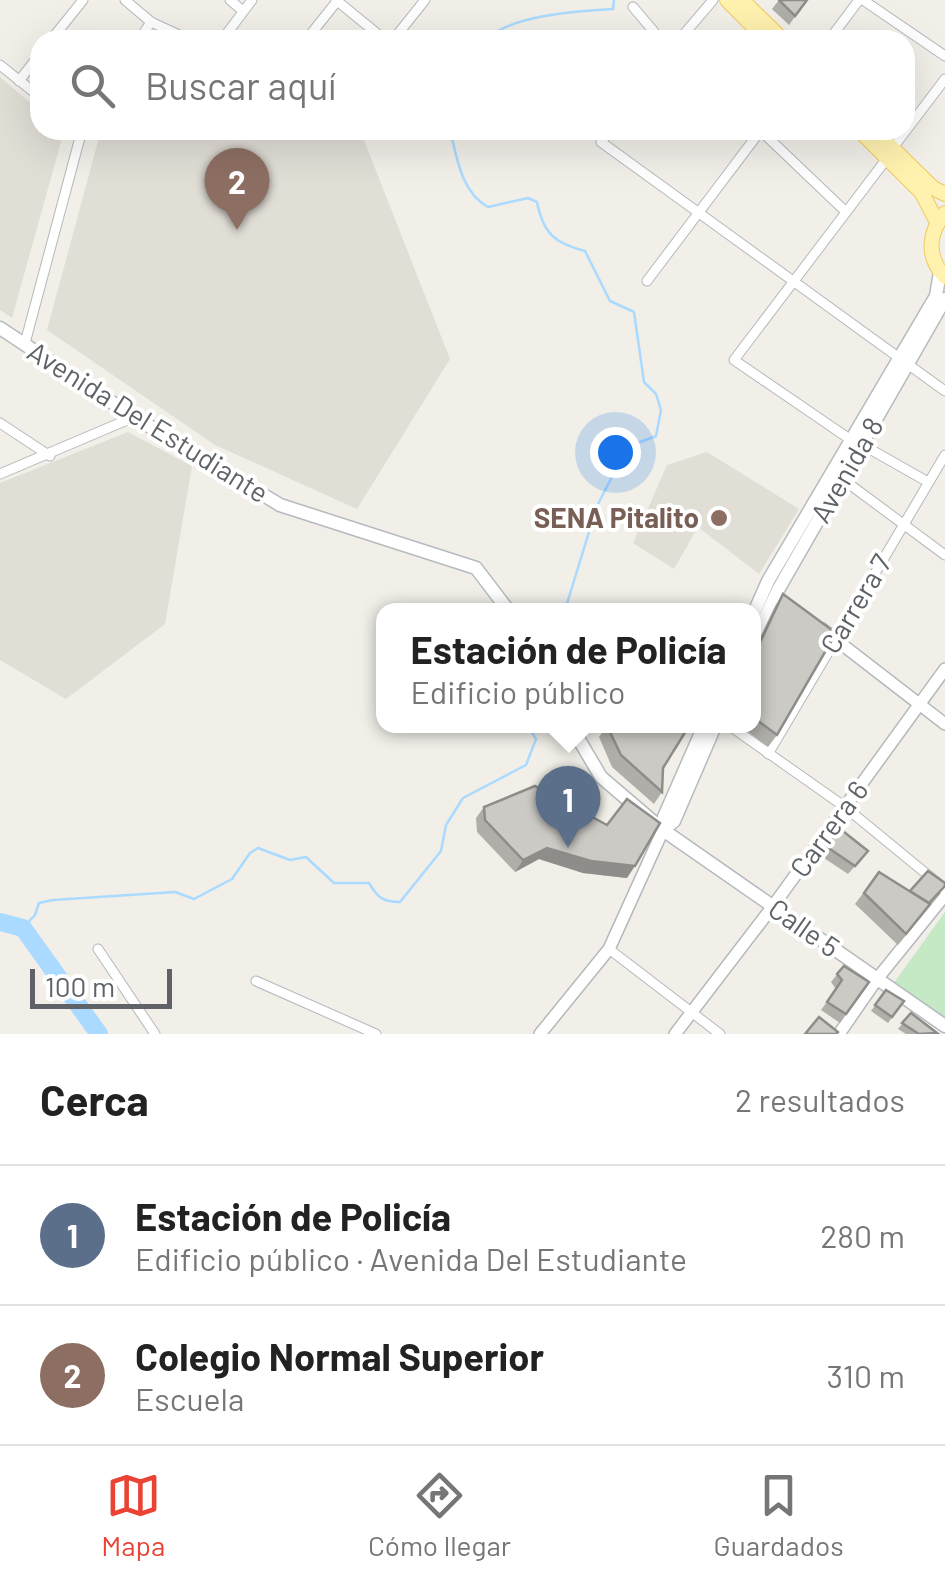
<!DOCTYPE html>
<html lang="es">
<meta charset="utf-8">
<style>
body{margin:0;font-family:Barlow,sans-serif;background:#f2f2f2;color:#222}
.scale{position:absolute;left:30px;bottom:25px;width:142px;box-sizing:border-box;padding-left:10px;border:5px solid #5f6368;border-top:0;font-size:28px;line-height:35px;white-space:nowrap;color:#5f6368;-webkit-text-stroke:8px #fff;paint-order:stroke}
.you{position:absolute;left:615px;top:452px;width:35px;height:35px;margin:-25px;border:8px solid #fff;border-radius:50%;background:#1a73e8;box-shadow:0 0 0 15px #1a73e833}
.badge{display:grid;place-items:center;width:65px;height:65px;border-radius:50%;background:#ea4335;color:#fff;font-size:32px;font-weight:700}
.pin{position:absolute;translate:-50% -82px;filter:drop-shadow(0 2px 5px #0008)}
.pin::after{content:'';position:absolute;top:52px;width:35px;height:30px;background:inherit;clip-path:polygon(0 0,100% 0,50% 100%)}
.popup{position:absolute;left:376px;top:603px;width:385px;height:130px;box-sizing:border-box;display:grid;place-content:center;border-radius:20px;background:#fff;filter:drop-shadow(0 2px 8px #0005);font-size:32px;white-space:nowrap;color:#767676}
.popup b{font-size:38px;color:#222}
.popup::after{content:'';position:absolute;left:50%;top:100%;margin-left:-20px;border:20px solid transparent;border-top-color:#fff}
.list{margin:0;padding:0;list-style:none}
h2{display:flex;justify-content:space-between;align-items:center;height:130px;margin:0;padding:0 40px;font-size:42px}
h2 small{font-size:32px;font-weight:400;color:#767676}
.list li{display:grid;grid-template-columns:65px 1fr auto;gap:30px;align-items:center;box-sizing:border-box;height:140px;padding:0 40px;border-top:2px solid #e0e0e0}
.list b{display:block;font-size:38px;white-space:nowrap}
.list p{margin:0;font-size:32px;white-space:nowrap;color:#767676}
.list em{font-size:32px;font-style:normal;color:#767676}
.icon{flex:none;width:55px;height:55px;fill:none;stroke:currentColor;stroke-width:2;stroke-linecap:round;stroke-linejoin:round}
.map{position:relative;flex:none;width:945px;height:1034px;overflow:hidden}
.search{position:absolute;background:#fff;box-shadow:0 10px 40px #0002;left:30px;right:30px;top:30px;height:110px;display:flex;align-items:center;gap:25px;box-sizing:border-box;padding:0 35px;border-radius:30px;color:#767676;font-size:38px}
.sheet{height:410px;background:#fff}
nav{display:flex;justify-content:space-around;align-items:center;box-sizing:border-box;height:140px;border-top:2px solid #e0e0e0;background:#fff;font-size:28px;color:#767676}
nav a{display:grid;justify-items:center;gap:5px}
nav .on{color:#ea4335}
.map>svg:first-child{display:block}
.education{fill:#e1ded6}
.green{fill:#c5e8c5}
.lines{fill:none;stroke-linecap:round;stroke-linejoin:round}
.stream{stroke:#aadaff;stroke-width:2.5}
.river{stroke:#aadaff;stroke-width:18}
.minor-casing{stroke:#b5b8bc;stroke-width:11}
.tertiary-casing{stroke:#b5b8bc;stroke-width:14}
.secondary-casing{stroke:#b6babf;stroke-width:15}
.primary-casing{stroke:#f2c960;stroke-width:16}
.minor{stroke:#fff;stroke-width:9}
.tertiary{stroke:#fff;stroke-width:11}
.secondary{stroke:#fff;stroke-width:12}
.primary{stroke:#fff2af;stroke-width:14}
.wall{fill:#afaea9}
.shaded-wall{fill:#8f8d8a}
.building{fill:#cccac5;stroke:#8f8d8a;stroke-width:2.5}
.education-dot{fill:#8d6e63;stroke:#fff;stroke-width:4}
.labels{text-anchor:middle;stroke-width:8;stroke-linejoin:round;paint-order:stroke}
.street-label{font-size:28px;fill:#5f6368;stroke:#fff}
.education-label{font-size:28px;font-weight:bold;fill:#785e54;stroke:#fff;text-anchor:end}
</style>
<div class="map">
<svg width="945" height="1034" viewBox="0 0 945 1034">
<rect width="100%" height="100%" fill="#f1efe8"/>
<!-- education -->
<g class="education">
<path d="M0,77L40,111V130L64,131L12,318L0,310Z"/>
<path d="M101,130H360L450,359L357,509L215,445L47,330Z"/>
<path d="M128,432L192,466L165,624L66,699L0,660V483Z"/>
<path d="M707,452L799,509L759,574L698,527L674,569L633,543L667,465Z"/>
</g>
<!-- green -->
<path class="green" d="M945,912V1024L891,987Z"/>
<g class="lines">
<!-- stream -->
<g class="stream">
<path d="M486,40C509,15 580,11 613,9L614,0"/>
<path d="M450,130C457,158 461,192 488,207L528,198L537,202C543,233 554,243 585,251L610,301L634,312L644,382L656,394L661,410L656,436L635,444L620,461L597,506L565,610"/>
<path d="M23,928L35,915L39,903L53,900L175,892L194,899L232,879L250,853L258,848L290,860L306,857L334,883H369C378,898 383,902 400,902L441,851L446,825L463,798L526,765L536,739L528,726"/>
</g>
<!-- river -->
<path class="river" d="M0,922L23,928L99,1034"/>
<!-- minor casing -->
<g class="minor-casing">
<g id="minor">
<path d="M125,0L151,22L190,40"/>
<path d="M230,0L243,11"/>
<path d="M336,0L385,40"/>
<path d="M863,0L945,56"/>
<path d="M633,7L661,40"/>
<path d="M51,40L83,0"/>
<path d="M139,40L151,22"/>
<path d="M222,40L252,0"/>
<path d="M306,40L338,0"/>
<path d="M393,40L425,0"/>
<path d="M679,40L713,0"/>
<path d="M829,40L859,0"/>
<path d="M0,65L40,97"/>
<path d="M19,81L40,54"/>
<path d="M610,130L601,142L945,391"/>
<path d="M760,130L846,212"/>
<path d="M892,149L945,79"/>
<path d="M647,281L761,130"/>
<path d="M25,343L82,130"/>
<path d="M0,423L50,456"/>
<path d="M851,440L734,360L888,157"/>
<path d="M861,444L928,482"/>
<path d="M0,474L134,417"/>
<path d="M841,478L945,555"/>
<path d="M730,726L845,807L945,889"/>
<path d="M768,754L945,455"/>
<path d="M98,949L155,1034"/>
<path d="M609,949L720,1034"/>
<path d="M256,981L376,1034"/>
</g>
</g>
<!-- tertiary casing -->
<g class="tertiary-casing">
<g id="tertiary">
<path d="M822,629L945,724"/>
<path d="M540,1034L609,949L663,830"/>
<path d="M675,1034L773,906L945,669"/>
<path d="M839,1034L877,979L945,895"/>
</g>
</g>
<!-- secondary casing -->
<g class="secondary-casing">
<g id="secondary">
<path d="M0,328L134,417L280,505L476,568L508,610"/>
<path d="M753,615L768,581L936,296L940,272"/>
<path d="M753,643L778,590L945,299"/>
<path d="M571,726L601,777L663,830L945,1026"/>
<path d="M663,830L674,821L715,726"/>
<path d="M663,830L664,817L704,726"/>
</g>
</g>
<!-- primary casing -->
<g class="primary-casing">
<g id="primary">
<path d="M727,0L767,40"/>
<path d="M742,0L783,40"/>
<path d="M859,130L922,193L937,222"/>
<path d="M874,130L933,188L945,194"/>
<path d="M945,213C928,233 926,257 945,277"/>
</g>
</g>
<!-- minor -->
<use href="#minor" class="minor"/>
<!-- tertiary -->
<use href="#tertiary" class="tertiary"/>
<!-- secondary -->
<use href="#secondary" class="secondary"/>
<!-- primary -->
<use href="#primary" class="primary"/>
</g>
<!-- wall -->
<g class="wall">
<path d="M779,0H807L789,25L772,9Z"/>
<path d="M783,594L777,735L768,747L741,726H753V652L775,606Z"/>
<path d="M607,726L663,768L662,792L654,804L612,767L599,737Z"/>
<path d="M484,807L627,878L583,873L539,859L515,872L477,832L476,818Z"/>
<path d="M839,828L868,851L848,874L821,856Z"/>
<path d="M879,872L910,891L941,893L898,945L855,904Z"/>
<path d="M844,966L869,982L840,1023L821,1010L836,989L831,982Z"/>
<path d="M886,990L904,1001L888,1023L871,1011Z"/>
<path d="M911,1013L937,1034H906L898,1029Z"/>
</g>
<!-- shaded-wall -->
<path class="shaded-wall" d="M547,848L635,866L627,878L583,873L539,859L515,872L523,860Z"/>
<!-- building -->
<g class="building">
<path d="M779,0H807L795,16Z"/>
<path d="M783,594L836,633L777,735L753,717V657Z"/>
<path d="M607,726H689L663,768L662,792L621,755Z"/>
<path d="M535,786L607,825L627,799L660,823L635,866L591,861L547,848L523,860L485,820L484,807Z"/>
<path d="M839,828L868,851L855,866L827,847Z"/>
<path d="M928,871L945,883V886L929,903L910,891Z"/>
<path d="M879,872L930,904L906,934L864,893Z"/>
<path d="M844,966L869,982L846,1014L827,1002L842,980L837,974Z"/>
<path d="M886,990L904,1001L892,1017L875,1005Z"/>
<path d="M911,1013L937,1033L919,1034L902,1023Z"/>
<path d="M819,1017L838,1032L836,1034H805Z"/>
</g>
<!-- markers -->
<circle class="education-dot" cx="719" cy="518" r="10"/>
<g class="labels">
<!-- street labels -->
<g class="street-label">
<text transform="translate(148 422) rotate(32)" y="10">Avenida Del Estudiante</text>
<text transform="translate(847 470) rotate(-60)" y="10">Avenida 8</text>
<text transform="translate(856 604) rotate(-59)" y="10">Carrera 7</text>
<text transform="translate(829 829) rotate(-54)" y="10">Carrera 6</text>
<text transform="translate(804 928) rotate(35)" y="10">Calle 5</text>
</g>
<!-- education labels -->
<g class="education-label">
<text x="699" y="528">SENA Pitalito</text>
</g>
</g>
</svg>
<div class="scale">100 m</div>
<div class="you"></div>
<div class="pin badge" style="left:568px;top:848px;background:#5c6f8a">1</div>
<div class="popup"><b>Estación de Policía</b>Edificio público</div>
<div class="pin badge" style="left:237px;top:230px;background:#8d6e63">2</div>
<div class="search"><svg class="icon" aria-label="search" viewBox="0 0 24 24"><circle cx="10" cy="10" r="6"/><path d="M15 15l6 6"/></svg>Buscar aquí</div>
</div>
<section class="sheet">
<h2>Cerca<small>2 resultados</small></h2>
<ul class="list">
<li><span class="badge" style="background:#5c6f8a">1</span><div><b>Estación de Policía</b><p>Edificio público · Avenida Del Estudiante</p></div><em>280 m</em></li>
<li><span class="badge" style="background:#8d6e63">2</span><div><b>Colegio Normal Superior</b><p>Escuela</p></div><em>310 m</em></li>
</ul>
</section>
<nav>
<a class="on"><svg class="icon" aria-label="map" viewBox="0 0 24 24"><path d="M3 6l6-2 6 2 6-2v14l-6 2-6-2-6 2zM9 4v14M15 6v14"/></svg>Mapa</a>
<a><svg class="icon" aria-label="directions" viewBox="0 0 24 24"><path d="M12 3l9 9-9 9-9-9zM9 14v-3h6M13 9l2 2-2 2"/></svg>Cómo llegar</a>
<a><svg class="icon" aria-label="saved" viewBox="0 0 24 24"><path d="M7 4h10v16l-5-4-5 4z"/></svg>Guardados</a>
</nav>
